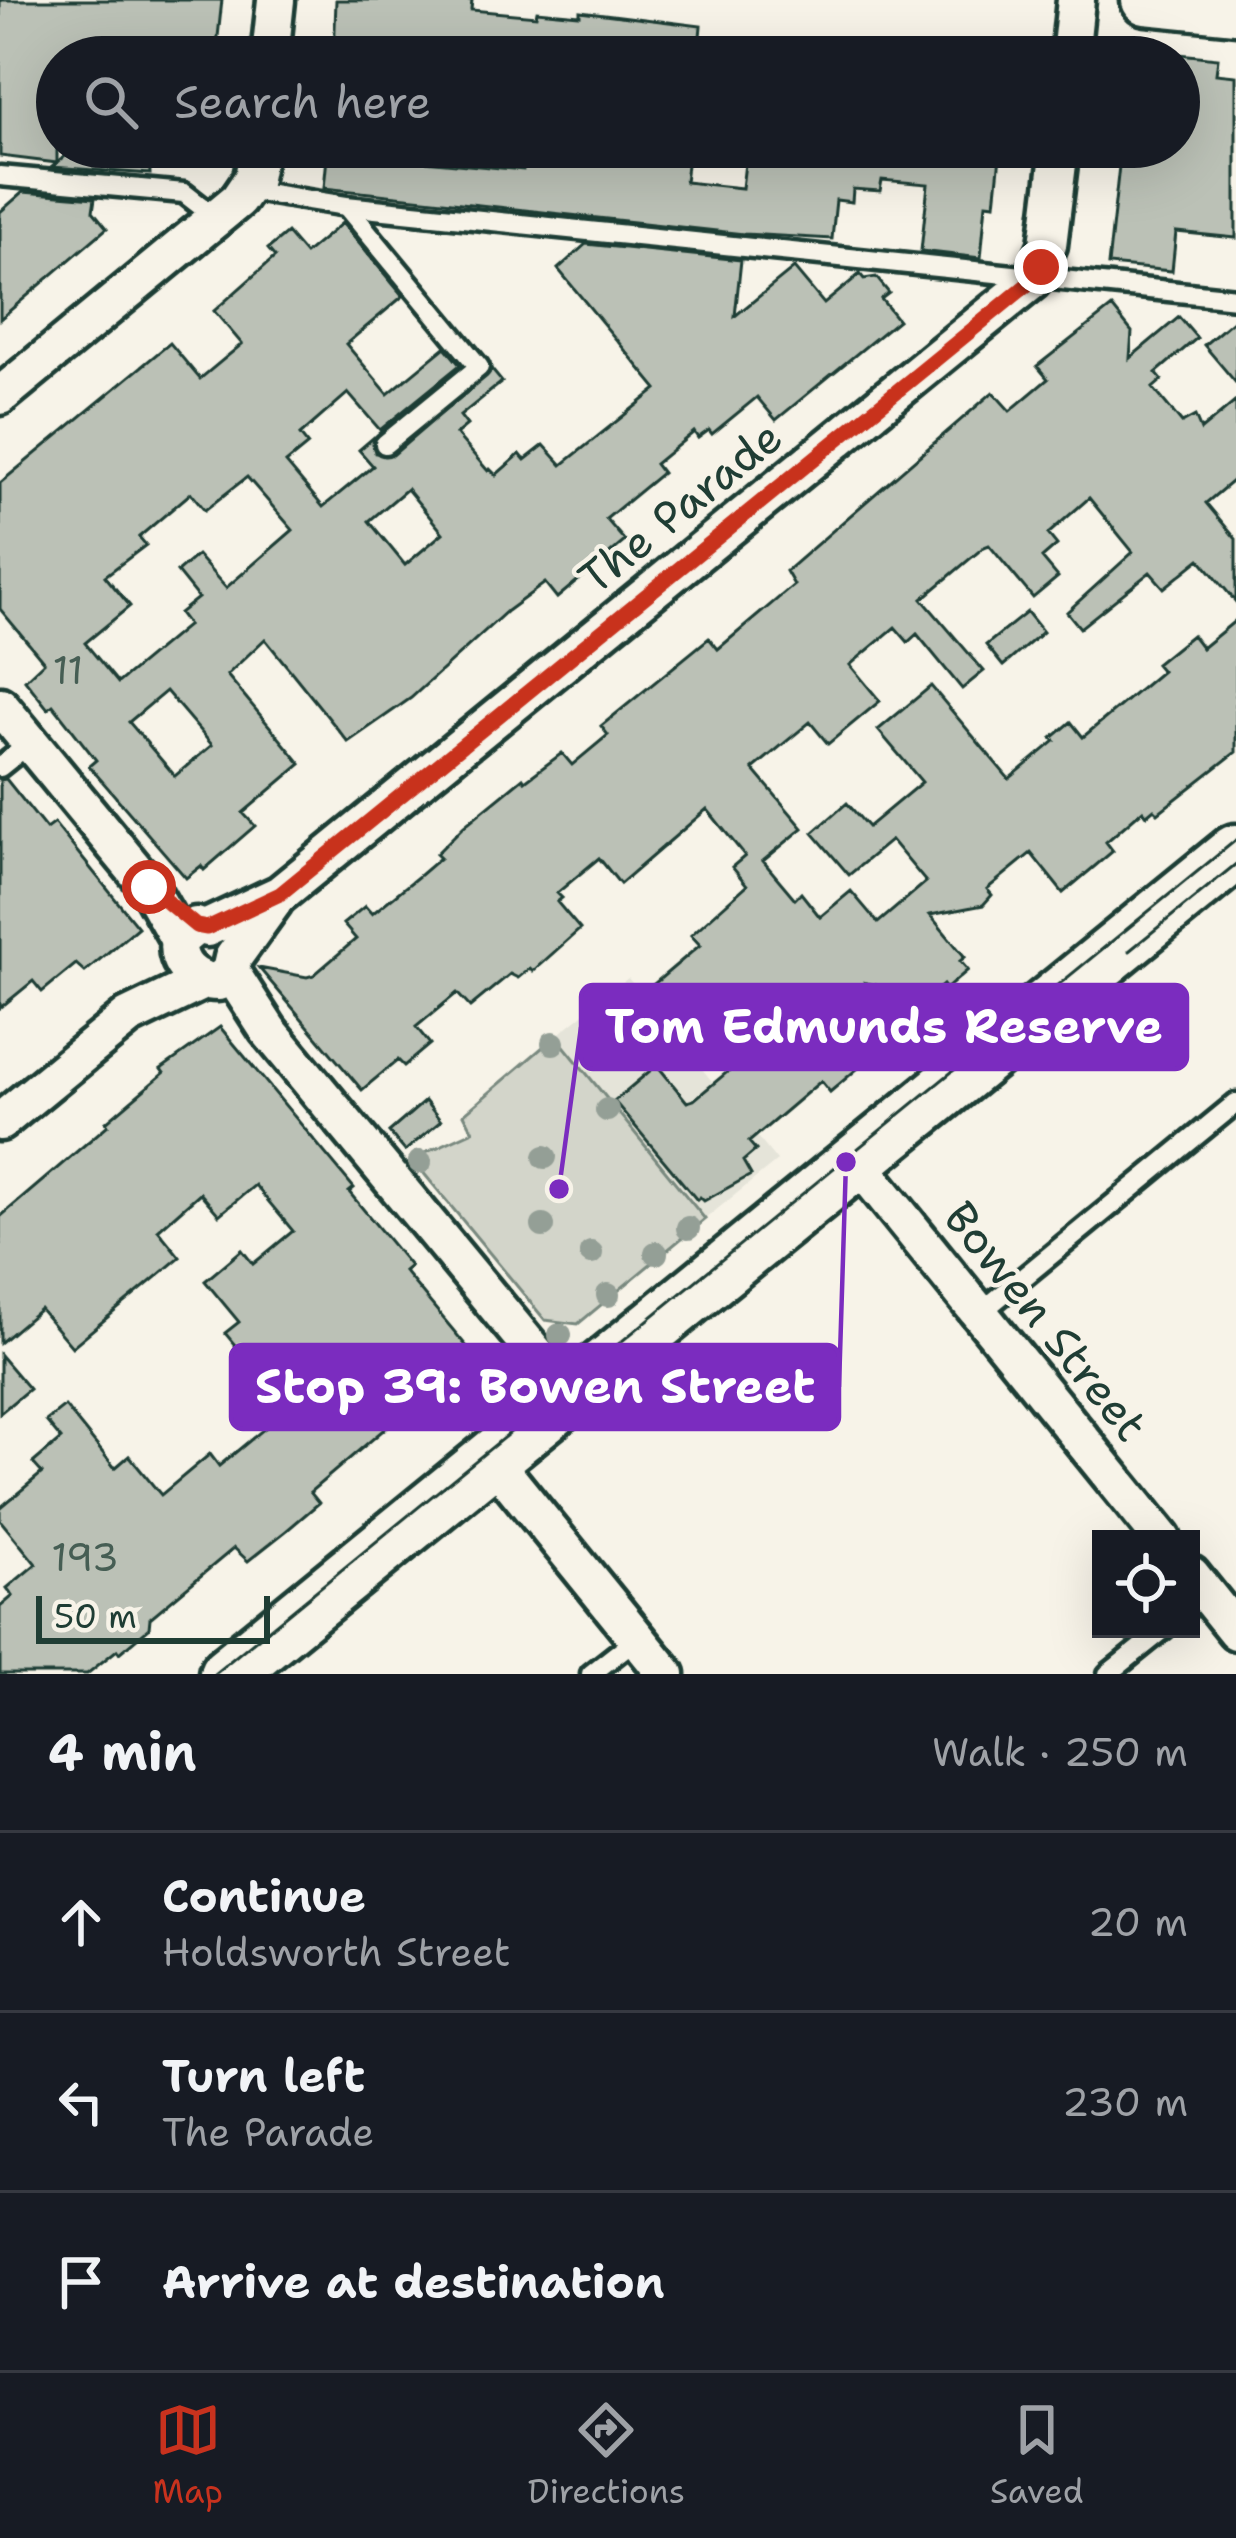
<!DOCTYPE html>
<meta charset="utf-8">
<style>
body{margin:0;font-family:"Shantell Sans",sans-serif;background:#20242c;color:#f1f3f6}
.controls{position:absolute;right:36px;bottom:36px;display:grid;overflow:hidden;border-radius:0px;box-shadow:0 12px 48px #0002}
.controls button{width:108px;height:108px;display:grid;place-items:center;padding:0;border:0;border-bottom:3px solid #363941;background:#171b24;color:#f1f3f6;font:60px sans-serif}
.scale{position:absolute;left:36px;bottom:30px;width:234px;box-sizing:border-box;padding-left:12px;border:6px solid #1f3d34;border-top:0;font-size:33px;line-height:42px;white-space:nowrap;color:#1f3d34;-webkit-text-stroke:9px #f7f3e8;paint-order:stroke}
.stop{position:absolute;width:36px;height:36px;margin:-27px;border:9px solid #c8321e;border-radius:50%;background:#fff}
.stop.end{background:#c8321e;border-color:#fff;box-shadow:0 3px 12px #0008}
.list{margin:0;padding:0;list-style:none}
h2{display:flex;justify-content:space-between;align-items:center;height:156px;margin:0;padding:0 48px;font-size:51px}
h2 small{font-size:39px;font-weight:400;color:#9ea1a6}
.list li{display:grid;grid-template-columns:78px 1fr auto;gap:36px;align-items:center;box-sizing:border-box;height:180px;padding:0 48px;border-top:3px solid #363941}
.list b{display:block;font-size:45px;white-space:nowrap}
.list p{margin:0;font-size:39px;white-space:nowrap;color:#9ea1a6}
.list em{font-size:39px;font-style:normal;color:#9ea1a6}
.icon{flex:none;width:66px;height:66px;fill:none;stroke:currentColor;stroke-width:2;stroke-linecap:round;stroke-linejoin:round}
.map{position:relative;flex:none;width:1236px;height:1674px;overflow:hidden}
.search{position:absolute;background:#171b24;box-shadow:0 12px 48px #0002;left:36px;right:36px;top:36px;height:132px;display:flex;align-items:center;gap:30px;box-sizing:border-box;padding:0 42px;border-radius:66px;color:#9ea1a6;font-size:45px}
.sheet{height:696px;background:#171b24}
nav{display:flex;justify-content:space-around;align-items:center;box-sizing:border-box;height:168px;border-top:3px solid #363941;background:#171b24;font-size:33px;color:#9ea1a6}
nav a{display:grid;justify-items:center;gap:6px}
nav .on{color:#c8321e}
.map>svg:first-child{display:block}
.built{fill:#e5e4d9}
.green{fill:#d3d5ca;stroke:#79897f;stroke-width:3}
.building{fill:#bbc1b6;stroke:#1f3d34;stroke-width:3;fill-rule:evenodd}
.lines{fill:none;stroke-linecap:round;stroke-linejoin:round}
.service-casing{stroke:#1f3d34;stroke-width:27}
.minor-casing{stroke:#1f3d34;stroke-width:45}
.secondary-casing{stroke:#1f3d34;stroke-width:57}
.primary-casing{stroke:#1f3d34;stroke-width:63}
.service{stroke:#f7f3e8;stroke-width:18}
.minor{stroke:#f7f3e8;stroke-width:36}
.secondary{stroke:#f7f3e8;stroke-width:48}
.primary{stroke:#f7f3e8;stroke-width:54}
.tram{stroke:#1f3d34;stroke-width:3}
.tree{fill:#949f96}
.route{stroke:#c8321e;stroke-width:15}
.labels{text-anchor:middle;stroke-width:9;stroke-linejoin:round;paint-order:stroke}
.number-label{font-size:39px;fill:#465e54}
.street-label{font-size:45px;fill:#1f3d34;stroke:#f7f3e8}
.leader{fill:none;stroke:#7b2cbf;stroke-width:4.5}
.callout-dot{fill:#7b2cbf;stroke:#f7f3e8;stroke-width:4.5}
.callout{fill:#7b2cbf;stroke:#7b2cbf;stroke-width:4.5}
.callout-label{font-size:48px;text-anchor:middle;font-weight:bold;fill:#fff}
</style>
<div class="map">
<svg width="1236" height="1674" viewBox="0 0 1236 1674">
<rect width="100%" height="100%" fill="#f7f3e8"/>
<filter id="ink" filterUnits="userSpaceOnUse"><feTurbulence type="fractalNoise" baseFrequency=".00833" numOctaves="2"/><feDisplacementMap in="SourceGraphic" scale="24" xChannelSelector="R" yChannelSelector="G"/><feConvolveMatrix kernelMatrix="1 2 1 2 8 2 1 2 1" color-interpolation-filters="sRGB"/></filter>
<g filter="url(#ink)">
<!-- built -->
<path class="built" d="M628,978L777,1161L705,1219L556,1036Z"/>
<!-- green -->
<path class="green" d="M556,1036L705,1219L578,1324L545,1320L412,1159L473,1131L464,1114Z"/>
<!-- building -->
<g class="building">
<path d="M0,0H222L217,46L201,44L200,57H57V163L0,156Z"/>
<path d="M336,0H472L471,10L536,16L537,11L580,15V11L701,26L698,57H458V51L396,46V51L382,50L381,57H334Z"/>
<path d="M1179,54L1218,58L1216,74L1236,76V238L1176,232L1172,271L1108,265L1120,157L1156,160L1157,147H1179Z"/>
<path d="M76,147H149L150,174L52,167Z"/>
<path d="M328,147L401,151L400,159L523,170L526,147H689L685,182L742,188L747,147H1001L995,204L986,203L981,258L921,251L928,184L882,180L880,191L853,189L852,202L836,200L832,239L744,234L324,188Z"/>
<path d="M23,192L95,198L93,211L107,228L0,319V212Z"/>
<path d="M342,223L403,296L346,344L388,394L445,347L460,365L380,430L348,393L300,435L308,445L286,463L323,507L373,466L359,450L373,438L375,453L393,455L492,370L502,382L460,416L467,425L456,434L488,471L490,469L496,475L520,454L525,460L544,445L562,465L657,389L558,269L586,244L741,260L735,316L794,268L824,304L860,274L864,279L876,277L889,293L881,299L898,320L776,420L757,397L712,434L709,430L698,438L694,432L655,464L662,473L606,519L625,541L557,598L545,583L507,611L411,698L348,742L265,639L227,675L301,764L243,813L255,826L204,870L201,866L186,878L89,766L96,760L53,705L48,709L25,680L44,662L0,609V483L170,343L200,379L242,344L214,311L275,257L268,249L287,233L305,254ZM247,477L293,530L226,588L197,555L177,572L198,598L179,613L188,625L118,683L85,643L130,606L105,576L146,545L139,537L191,493L205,510ZM407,489L443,533L405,565L369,521ZM166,691L212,745L175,776L129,722Z"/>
<path d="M1112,307L1132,332L1130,358L1179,317L1197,338L1156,373L1162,380L1153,388L1182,423L1195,416L1201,430L1236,401V478L1206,503L1236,539V602L1200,559L1164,588L1150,572L1080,628L1067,612L1133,552L1089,498L1048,534L1057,545L1042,558L1058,577L1033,598L989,545L984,547L922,599L984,671L962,689L917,634L908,642L895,627L850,665L880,701L828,744L810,722L753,769L803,828L763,861L795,899L801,893L820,917L851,891L878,923L926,882L891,840L849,875L813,833L847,803L868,827L922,782L878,730L931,686L1009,779L1055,741L1052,738L1071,722L1083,737L1162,671L1156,664L1192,635L1202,648L1236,620V752L1158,813L1154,809L1147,815L1143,810L1106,842L1113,851L1063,893L1031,853L987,889L992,895L983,905L930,915L965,957L960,961L968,970L946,989L943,985L929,997L866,983L897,1018L886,1027L894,1036L891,1040L830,1092L821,1081L749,1142L756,1150L743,1161L751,1175L704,1201L700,1197L697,1200L614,1101L657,1065L687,1102L694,1100L775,1032L740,991L680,1041L641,995L700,945L691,935L747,885L732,867L745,856L707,809L620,884L599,858L557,893L562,898L557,902L580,929L533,971L530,968L518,978L510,974L470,1007L457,993L416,1027L430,1044L404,1066L398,1060L362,1090L259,968L307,977L314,975L356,939L343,924L365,906L372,914L420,875L440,858L436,854L464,826L523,778L525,781L562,753L572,765L608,735L601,726L709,638L718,649L794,585L786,571L993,392L1010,411L1048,379L1037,366Z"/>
<path d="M1236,318V383L1204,345Z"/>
<path d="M1027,612L1043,632L1003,666L986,645Z"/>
<path d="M6,779L46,829L54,823L138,927L85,972L76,964L42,992L33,981L0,1008V780Z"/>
<path d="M220,1027L354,1188L349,1192L410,1266L404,1271L473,1354L310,1492L319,1503L286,1531L248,1561L234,1548L150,1618L149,1628L119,1653L117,1650L87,1674H0V1607L13,1596L7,1588L36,1564L0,1520V1508L42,1473L33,1463L61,1439L46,1421L65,1406L115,1468L129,1456L161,1495L210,1454L219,1466L288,1409L225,1333L239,1322L205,1281L242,1250L253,1264L293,1231L255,1185L219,1215L200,1193L158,1230L180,1257L72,1347L40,1309L0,1343V1217L108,1125L106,1122L164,1073L161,1069Z"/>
<path d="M425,1101L441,1121L405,1151L389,1132Z"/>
<path d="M0,1355L29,1389L0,1413Z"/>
</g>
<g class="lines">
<!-- service casing -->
<g class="service-casing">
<g id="service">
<path d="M0,176L184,193L216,218"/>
<path d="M246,190L346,206L1236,298"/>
<path d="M346,206L479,367L385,444"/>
<path d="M0,767L30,743"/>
<path d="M980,1313L1236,1103"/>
<path d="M591,1674L637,1638"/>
<path d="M1108,1674L1164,1629"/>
</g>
</g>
<!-- minor casing -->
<g class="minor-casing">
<g id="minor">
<path d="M270,57L276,0"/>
<path d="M1070,57L1076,0"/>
<path d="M0,396L238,200L253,178L259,147"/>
<path d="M0,706L149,887L179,940"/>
<path d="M196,926L179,940C174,964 195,982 218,982L230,971L233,958L274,901"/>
<path d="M207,928L280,894L1033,280L1048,245L1060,147"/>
<path d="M230,971L268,1030L570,1395"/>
<path d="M0,1122L128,1017L203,981"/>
<path d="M857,1162L1162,1539"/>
<path d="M492,1459L666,1674"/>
<path d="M1191,1575L1236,1631"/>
</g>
</g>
<!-- secondary casing -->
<g class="secondary-casing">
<path id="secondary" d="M1146,0L1236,9"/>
</g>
<!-- primary casing -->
<g class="primary-casing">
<path id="primary" d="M227,1674L1236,852"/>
</g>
<!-- service -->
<use href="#service" class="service"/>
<!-- minor -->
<use href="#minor" class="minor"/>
<!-- secondary -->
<use href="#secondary" class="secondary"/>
<!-- primary -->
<use href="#primary" class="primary"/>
<!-- tram -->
<g class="tram">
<path d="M1129,951L1236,864"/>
<path d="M214,1674L1236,840"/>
</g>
</g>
<!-- trees -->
<g class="tree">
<circle cx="553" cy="1043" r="12"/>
<circle cx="607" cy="1110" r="12"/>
<circle cx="545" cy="1157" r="12"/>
<circle cx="420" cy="1162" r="12"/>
<circle cx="543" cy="1226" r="12"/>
<circle cx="688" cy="1228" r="12"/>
<circle cx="591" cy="1253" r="12"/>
<circle cx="656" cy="1253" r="12"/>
<circle cx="608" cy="1295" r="12"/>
<circle cx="560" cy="1335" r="12"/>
</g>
</g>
<g class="lines" filter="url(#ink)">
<!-- route -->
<path class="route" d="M149,887L196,926L207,928L280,894L967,334L1033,280L1041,267"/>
</g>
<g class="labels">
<!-- number labels -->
<g class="number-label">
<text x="68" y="684">11</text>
<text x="85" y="1571">193</text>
</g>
<!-- street labels -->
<g class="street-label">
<text transform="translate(680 507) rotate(-39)" y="16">The Parade</text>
<text transform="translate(1046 1321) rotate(51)" y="16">Bowen Street</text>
</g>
</g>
<!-- callouts -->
<path class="leader" d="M559 1189L581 1027M846 1162L839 1387"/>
<g class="callout-dot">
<circle cx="559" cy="1189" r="12"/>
<circle cx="846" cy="1162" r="12"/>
</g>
<g class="callout">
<rect x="581" y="985" width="606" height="84" rx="12"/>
<rect x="231" y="1345" width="608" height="84" rx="12"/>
</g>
<g class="callout-label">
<text x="884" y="1043">Tom Edmunds Reserve</text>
<text x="535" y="1403">Stop 39: Bowen Street</text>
</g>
</svg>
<div class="controls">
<button><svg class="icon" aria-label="locate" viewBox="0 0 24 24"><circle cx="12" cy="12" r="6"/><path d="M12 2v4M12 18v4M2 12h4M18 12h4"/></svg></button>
</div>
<div class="scale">50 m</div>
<div class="stop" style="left:149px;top:887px"></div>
<div class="stop end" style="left:1041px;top:267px"></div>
<div class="search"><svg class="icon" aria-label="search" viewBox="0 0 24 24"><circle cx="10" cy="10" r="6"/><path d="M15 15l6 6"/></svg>Search here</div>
</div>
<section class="sheet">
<h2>4 min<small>Walk · 250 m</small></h2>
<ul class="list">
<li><svg class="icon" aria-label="ahead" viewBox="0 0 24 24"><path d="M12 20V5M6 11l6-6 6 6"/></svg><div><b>Continue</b><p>Holdsworth Street</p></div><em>20 m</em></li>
<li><svg class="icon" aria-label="left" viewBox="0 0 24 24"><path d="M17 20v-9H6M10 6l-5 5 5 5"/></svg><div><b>Turn left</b><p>The Parade</p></div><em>230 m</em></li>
<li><svg class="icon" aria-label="arrive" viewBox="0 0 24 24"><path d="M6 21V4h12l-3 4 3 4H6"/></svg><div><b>Arrive at destination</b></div></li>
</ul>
</section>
<nav>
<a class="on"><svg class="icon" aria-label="map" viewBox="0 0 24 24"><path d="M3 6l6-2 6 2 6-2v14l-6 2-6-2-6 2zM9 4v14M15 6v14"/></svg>Map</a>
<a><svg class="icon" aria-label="directions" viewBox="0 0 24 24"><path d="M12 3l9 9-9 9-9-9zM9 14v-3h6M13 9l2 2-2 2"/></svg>Directions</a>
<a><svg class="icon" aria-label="saved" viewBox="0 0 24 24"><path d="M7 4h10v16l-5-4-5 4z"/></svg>Saved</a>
</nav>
